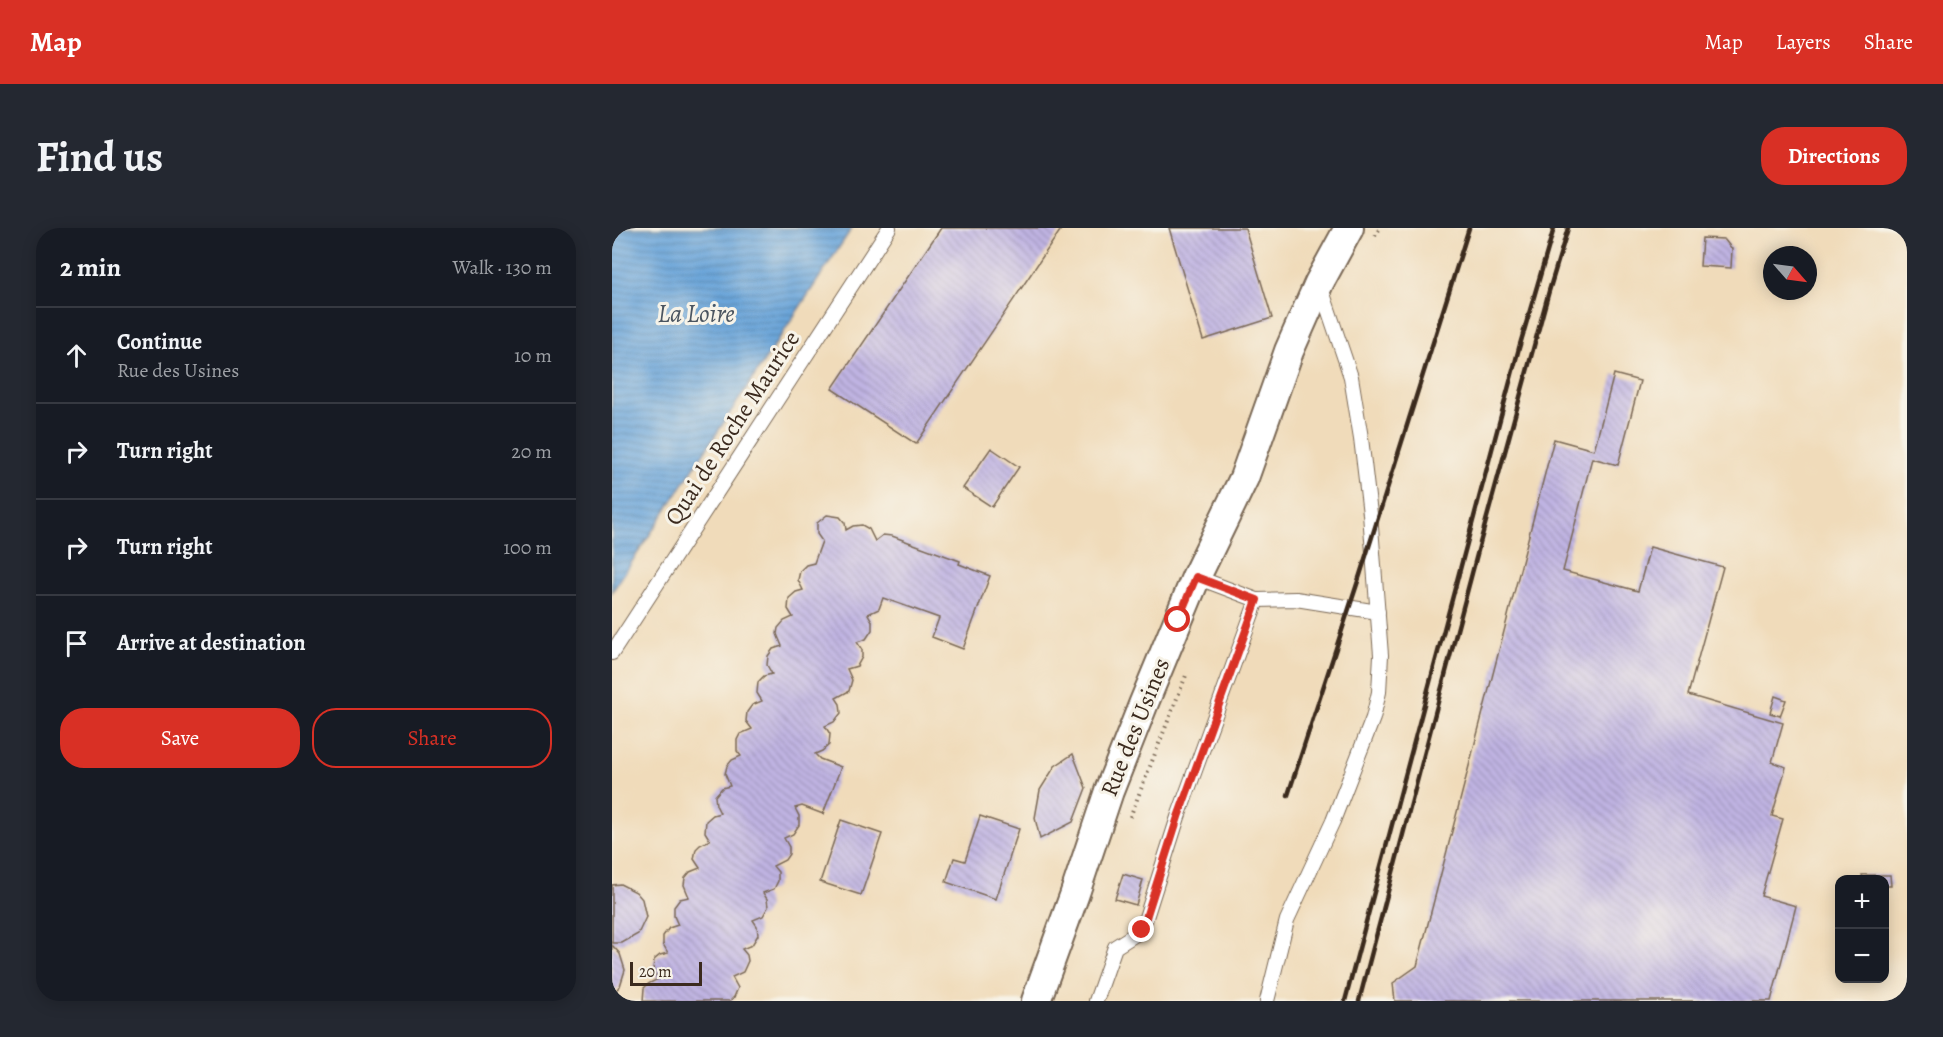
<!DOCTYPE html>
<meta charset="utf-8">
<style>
body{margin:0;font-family:Alegreya,serif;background:#242831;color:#f1f3f6}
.controls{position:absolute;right:18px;bottom:18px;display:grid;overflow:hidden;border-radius:12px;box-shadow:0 3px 15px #0003}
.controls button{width:54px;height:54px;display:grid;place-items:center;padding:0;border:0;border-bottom:2px solid #363941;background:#171b24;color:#f1f3f6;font:30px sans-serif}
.compass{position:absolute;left:1151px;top:18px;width:54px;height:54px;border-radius:50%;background:#171b24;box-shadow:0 3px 15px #0003;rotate:118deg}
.scale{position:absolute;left:18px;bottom:15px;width:72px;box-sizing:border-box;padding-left:6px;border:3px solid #3b2a1e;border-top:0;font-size:16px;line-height:21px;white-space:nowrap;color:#3b2a1e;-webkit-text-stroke:4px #f7f3e8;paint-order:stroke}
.stop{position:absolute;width:18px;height:18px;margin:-14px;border:4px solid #d93025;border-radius:50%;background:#fff}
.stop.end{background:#d93025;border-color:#fff;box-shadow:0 2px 6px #0008}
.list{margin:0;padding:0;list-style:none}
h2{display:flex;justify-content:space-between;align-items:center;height:78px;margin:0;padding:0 24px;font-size:26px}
h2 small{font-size:20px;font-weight:400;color:#9ea1a6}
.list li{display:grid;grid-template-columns:39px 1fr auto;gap:18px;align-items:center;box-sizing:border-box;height:96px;padding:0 24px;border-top:2px solid #363941}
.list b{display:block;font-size:22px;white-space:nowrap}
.list p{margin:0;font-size:20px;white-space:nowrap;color:#9ea1a6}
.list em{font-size:20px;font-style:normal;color:#9ea1a6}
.actions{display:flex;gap:12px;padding:18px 24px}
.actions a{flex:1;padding:14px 0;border:2px solid #d93025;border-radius:24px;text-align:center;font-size:21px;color:#d93025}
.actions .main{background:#d93025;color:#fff}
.icon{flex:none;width:33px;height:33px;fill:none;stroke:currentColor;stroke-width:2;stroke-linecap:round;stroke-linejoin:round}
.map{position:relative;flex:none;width:1295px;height:773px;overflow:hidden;border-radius:24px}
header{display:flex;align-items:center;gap:36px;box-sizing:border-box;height:84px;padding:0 30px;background:#d93025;color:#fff}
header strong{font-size:28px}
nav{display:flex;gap:33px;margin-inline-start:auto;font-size:21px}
.intro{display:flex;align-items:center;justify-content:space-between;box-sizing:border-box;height:144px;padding:0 36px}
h1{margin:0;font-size:42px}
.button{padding:15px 27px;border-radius:24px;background:#d93025;color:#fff;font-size:21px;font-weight:700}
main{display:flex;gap:36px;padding:0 36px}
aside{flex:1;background:#171b24;border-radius:24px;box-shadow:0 3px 15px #0003}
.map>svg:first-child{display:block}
.water{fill:url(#water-rules);stroke:#52687c;stroke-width:1.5}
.building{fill:url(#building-back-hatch)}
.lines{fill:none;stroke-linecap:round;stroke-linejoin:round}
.lane-casing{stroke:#7a6855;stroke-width:16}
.street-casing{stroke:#7a6855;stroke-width:32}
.path{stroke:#7a6855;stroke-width:4;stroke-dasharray:1.5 4.5;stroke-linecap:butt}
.lane{stroke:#fff;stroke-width:14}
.street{stroke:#fff;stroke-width:28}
.rail{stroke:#3b2a1e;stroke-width:4.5}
.route{stroke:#d93025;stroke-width:8}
.labels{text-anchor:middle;stroke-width:6;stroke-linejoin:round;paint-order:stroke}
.street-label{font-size:24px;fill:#3b2a1e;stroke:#f7f3e8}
.water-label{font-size:26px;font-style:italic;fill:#4b5560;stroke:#f7f3e8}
</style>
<header>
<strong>Map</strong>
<nav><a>Map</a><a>Layers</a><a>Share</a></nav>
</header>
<div class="intro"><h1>Find us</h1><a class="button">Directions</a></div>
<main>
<aside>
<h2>2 min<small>Walk · 130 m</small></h2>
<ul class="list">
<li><svg class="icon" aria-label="ahead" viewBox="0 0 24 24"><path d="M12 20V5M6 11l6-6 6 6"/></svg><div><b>Continue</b><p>Rue des Usines</p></div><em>10 m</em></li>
<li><svg class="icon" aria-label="right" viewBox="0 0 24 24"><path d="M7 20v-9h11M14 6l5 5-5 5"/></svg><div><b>Turn right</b></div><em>20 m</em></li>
<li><svg class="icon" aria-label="right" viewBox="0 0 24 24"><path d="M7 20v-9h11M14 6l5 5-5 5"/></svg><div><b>Turn right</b></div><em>100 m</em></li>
<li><svg class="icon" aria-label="arrive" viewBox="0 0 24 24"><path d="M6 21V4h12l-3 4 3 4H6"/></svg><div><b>Arrive at destination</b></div></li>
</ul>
<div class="actions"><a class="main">Save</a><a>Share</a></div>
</aside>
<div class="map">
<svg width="1295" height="773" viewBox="0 0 1295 773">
<defs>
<pattern id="water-rules" width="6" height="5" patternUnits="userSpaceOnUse" patternTransform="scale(1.5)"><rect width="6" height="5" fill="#6aa5da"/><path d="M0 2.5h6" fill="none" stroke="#5887b0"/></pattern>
<pattern id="building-back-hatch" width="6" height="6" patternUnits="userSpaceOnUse" patternTransform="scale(1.5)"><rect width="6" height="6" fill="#c0b4e3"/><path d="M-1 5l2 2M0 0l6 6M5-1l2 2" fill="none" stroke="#9d93b7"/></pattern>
</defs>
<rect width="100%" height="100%" fill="#f7f3e8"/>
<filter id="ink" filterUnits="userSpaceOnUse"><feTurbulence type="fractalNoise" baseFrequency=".0167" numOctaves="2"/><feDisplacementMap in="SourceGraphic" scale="12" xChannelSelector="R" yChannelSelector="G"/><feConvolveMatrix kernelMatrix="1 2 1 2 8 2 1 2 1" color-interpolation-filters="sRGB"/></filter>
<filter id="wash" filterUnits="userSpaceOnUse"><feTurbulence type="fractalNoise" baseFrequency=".008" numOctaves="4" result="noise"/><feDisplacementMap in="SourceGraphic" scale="24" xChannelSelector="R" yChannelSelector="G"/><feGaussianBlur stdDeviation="1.35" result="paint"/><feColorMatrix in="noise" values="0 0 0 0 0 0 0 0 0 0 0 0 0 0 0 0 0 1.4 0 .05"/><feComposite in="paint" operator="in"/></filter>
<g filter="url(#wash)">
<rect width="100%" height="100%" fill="#f0dbba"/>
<!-- water -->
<path class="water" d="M0,0H240L0,364Z"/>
<g id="blocks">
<!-- building -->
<g class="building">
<path d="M329,0H450L304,216L220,161Z"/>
<path d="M557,0H633L660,90L591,112Z"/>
<path d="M1090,10L1112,11L1120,21L1119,40L1088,38Z"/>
<path d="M1002,146L1028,153L1006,237L980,230L951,343L1026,363L1038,319L1111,339L1076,467L1171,495L1160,534L1174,539L1160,588L1171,591L1149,668L1184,678L1159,773H783L781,755L805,738L942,211L982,222Z"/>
<path d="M379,220L407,239L380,279L351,260Z"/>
<path d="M215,287L228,289L233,295L234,302L241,298L250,297L257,301L263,313L271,307L280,308L348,333L347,336L378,348L351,421L320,409L327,390L271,370L267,381L256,386L260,393V402L254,411L245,414L250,422V429L245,438L235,441L240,452L237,463L224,470L228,476L229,485L222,494L213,498L218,506L217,517L210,523L203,526L208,531L229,539L211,586L190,578L183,580L187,588V597L181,606L172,610L177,619V626L173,632L161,638L166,644V653L162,661L151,665L155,671L156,679L151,688L141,692L145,698L146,707L140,717L130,721L135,727L136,733L131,744L120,749L126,760L122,769L118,773H31L32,760L36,756L46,751L41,742L42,732L48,727L56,725L51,716V708L57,700L66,697L62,688V679L68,671L77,669L72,657L73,650L78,644L88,640L82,631L84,621L88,617L98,612L93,604L94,593L101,587L108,585L104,577L103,568L110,560L118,558L113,546L115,538L120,532L129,528L125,523V512L128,506L140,501L134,493L135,484L140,477L150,473L145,465L146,454L152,448L160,446L155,437L156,428L161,421L170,418L165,406L166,400L172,393L181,389L176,381L177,370L184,364L191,362L186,352L188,343L194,337L202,335L210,313L205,306V295Z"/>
<path d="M1163,468L1174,472L1168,488L1158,485Z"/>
<path d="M461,526L474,560L461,594L428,611L423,590L428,562L443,538Z"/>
<path d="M368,588L407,601L384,671L334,654L342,630L353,633Z"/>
<path d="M229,592L270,606L249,667L208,654Z"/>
<path d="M511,646L531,652L524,677L503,671Z"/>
<path d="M1250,647H1278L1279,658H1272V652H1251Z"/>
<path d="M8,656L24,664L30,671L34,689L26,706L10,715H0V657Z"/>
<path d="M0,717L8,726L13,742L8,758L0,766Z"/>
</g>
</g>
</g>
<g filter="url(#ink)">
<use href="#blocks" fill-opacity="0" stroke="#7a6855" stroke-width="1.5"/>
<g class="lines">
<!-- lane casing -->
<g class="lane-casing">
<g id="lane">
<path d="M584,349L645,372L684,371L766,384"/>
<path d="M0,425L277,0"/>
<path d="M484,773L503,719L530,702L566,589L645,372"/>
<path d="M655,773L675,692L721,593L761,490L767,464L769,427L758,286L749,210L739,149L708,57"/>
</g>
</g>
<!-- street casing -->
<g class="street-casing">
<path id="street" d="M424,773L462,668L497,563L531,477L584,349L632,250L677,123L707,55L737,0"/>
</g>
<!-- path -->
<g class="path">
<path d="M763,8L768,0"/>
<path d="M518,589L575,445"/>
</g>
<!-- lane -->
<use href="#lane" class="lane"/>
<!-- street -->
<use href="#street" class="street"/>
<!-- rail -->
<g class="rail">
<path d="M676,567L748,347L857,0"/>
<path d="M733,773L907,120L942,0"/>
<path d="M747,773L868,315L937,63L956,0"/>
</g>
</g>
</g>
<g class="lines" filter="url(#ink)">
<!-- route -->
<path class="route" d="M530,702L566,589L645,372L584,349L566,392"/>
</g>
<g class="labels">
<!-- street labels -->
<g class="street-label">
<text transform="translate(120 200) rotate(-57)" y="8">Quai de Roche Maurice</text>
<text transform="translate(523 499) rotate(-68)" y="8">Rue des Usines</text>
</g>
<!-- water labels -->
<g class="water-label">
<text x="84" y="94">La Loire</text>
</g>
</g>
</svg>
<div class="controls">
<button>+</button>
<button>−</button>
</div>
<svg class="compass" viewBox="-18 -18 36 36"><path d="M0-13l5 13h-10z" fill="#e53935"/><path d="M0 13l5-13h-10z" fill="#9ea1a6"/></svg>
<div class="scale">20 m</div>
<div class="stop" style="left:566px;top:392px"></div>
<div class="stop end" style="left:530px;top:702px"></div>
</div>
</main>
